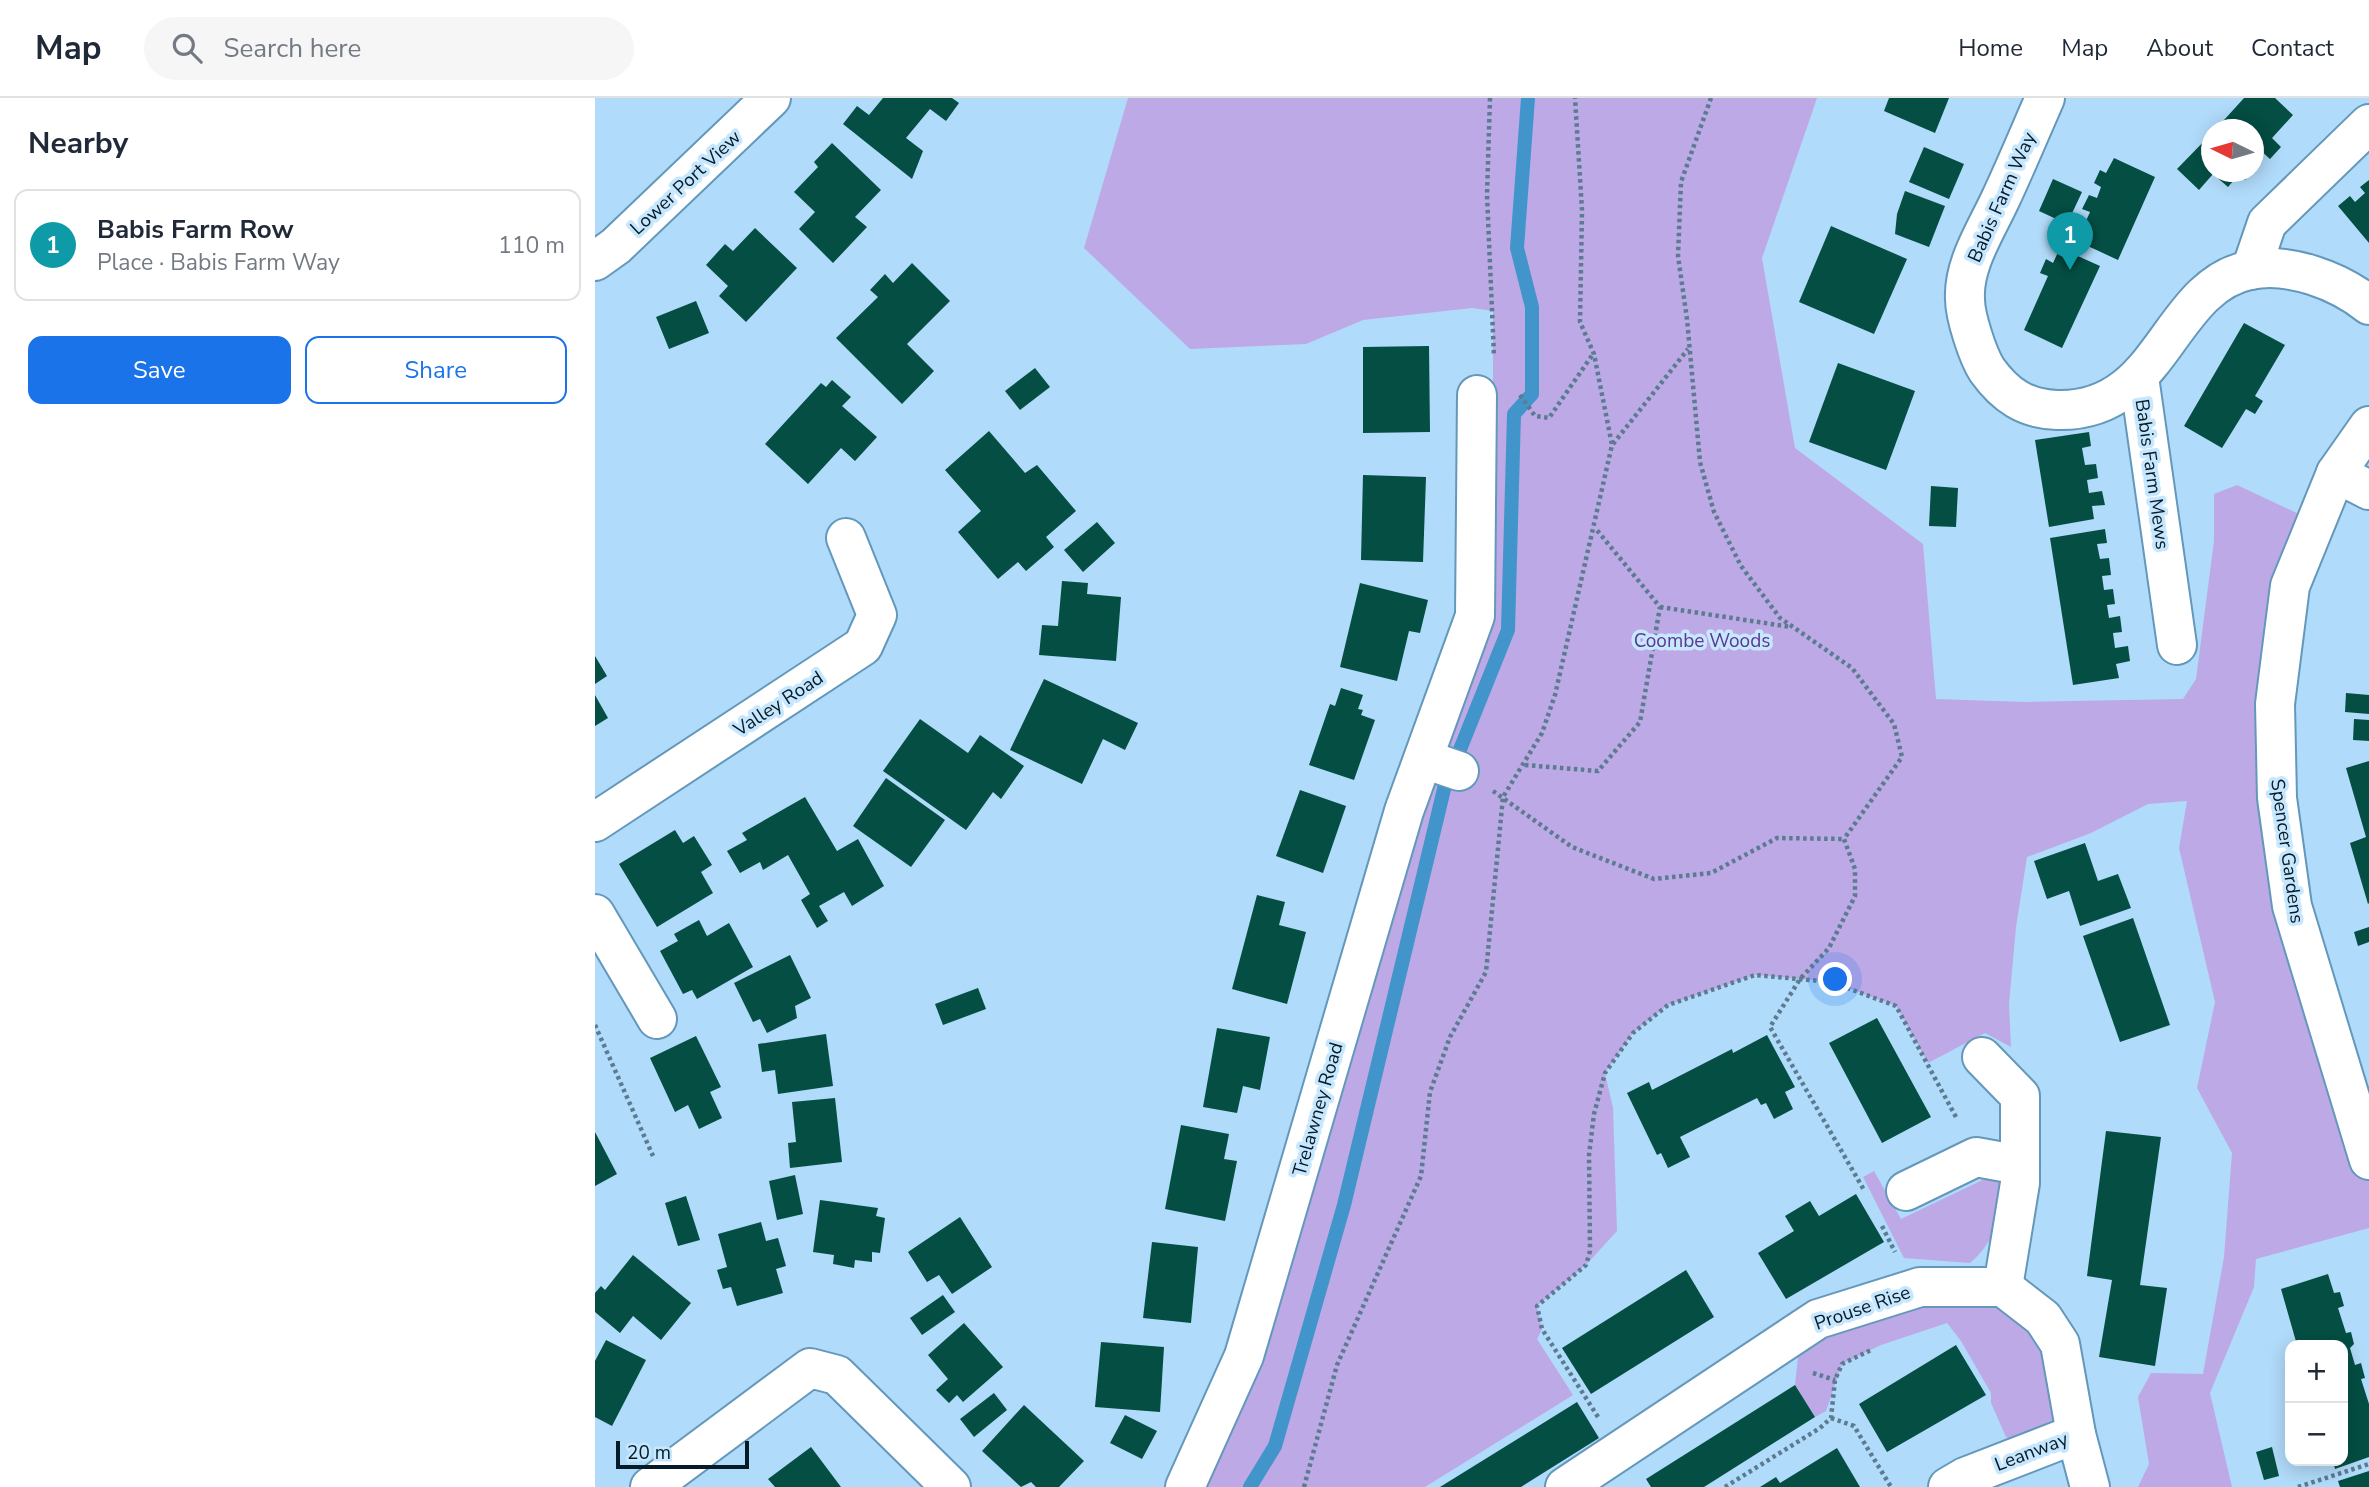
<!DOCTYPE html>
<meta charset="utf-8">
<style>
body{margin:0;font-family:"Nunito Sans",sans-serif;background:#f6f6f7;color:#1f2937}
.controls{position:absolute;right:21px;bottom:21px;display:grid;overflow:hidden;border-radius:14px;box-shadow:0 4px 18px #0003}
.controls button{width:63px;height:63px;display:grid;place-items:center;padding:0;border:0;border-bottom:2px solid #e0e1e3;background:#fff;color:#1f2937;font:35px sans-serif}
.compass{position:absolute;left:1606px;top:21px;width:63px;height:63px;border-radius:50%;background:#fff;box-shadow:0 4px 18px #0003;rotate:275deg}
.scale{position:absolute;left:21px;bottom:18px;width:133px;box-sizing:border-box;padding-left:7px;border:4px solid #051b28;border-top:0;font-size:19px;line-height:24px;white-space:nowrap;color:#051b28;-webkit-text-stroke:5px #c7e7fe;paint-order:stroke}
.you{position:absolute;left:1241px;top:882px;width:24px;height:24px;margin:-18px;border:5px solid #fff;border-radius:50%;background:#1a73e8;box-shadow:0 0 0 10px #1a73e833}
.badge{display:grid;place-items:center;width:46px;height:46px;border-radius:50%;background:#1a73e8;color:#fff;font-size:23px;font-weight:700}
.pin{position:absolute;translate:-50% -58px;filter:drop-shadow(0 2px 4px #0008)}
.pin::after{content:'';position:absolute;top:37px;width:24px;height:21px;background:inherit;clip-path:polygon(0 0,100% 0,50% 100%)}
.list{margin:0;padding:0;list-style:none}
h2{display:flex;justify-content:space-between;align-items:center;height:91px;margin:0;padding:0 28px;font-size:30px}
h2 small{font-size:23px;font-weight:400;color:#747a83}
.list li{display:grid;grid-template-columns:46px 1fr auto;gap:21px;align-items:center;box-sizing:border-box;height:112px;margin:0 14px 14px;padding:0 14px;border:2px solid #e0e1e3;border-radius:14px}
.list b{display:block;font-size:26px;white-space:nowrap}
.list p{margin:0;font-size:23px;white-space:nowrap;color:#747a83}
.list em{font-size:23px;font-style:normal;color:#747a83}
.actions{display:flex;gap:14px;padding:21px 28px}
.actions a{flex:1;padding:16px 0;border:2px solid #1a73e8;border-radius:14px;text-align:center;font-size:24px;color:#1a73e8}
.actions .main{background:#1a73e8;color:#fff}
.icon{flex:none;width:38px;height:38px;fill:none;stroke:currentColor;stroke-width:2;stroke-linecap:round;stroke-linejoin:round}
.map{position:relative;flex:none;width:1774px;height:1389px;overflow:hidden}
header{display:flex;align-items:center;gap:42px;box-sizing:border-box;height:98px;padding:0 35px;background:#fff;border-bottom:2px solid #e0e1e3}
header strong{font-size:33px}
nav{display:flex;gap:38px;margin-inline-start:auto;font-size:24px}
.search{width:490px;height:63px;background:#f6f6f7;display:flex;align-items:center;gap:18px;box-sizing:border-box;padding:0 24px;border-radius:38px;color:#747a83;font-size:26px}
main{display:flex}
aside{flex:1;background:#fff}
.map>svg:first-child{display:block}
.green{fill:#bda9e6}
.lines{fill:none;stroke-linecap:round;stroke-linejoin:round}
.stream{stroke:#4195ca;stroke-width:14}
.building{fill:#044e43}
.minor-casing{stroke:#6398bb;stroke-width:42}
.path{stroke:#5b7b91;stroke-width:4.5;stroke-dasharray:3.5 3.5;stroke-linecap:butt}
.minor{stroke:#fff;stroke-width:38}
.labels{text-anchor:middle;stroke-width:7;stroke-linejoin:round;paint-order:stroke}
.street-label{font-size:19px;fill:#051b28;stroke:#c7e7fe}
.park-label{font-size:19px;fill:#5d3892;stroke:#c7e7fe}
</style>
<header>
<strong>Map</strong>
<div class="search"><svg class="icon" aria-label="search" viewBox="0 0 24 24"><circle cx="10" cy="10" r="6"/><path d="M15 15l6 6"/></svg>Search here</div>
<nav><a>Home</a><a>Map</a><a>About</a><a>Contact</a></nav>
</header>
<main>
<aside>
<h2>Nearby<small></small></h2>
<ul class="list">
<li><span class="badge" style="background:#0f9aa8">1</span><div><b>Babis Farm Row</b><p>Place · Babis Farm Way</p></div><em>110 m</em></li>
</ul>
<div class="actions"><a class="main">Save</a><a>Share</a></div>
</aside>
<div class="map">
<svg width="1774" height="1389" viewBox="0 0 1774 1389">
<rect width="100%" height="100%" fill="#b1dbfa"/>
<!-- green -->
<g class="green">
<path d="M533,0H1222L1167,160L1200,350L1328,446L1341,601L1430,604L1588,601L1601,581L1619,443V396L1642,387L1721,424L1682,700L1774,1062V1130L1661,1161L1659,1189L1615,1295L1637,1389H1543L1554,1366L1543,1299L1556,1275L1608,1276L1629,1159L1637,1055L1602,990L1620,904L1584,750L1592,703L1553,706L1496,735L1432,759L1421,829L1414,906L1416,949L1390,935L1333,965L1301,908L1236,884L1160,877L1073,907L1038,935L1010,975L1018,1010L1022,1133L991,1167L942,1208L947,1231L942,1241L978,1297L830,1389H590L854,642L898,526V213L877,210L768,222L711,246L595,251L489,150Z"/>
<path d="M1279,1073L1306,1121L1398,1077L1409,1089C1409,1117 1397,1147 1375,1165L1309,1160L1268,1079Z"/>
<path d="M1325,1189L1448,1220L1481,1336L1442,1351L1411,1339L1396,1305V1295L1366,1243L1352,1225L1286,1247L1247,1266L1231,1313L1220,1319L1200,1287L1206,1231Z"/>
</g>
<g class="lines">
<!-- stream -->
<g class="stream">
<path d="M864,654L913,532L919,316L937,296V209L922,150L933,0"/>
<path d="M655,1389L680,1348L749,1107L850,687"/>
</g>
</g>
<!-- building -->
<g class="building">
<path d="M288,0H357L364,5L351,23L335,11L311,40L328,53L317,81L248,26L262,8L274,17Z"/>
<path d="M1294,0H1354L1340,35L1289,13Z"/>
<path d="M1649,0H1680L1698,17L1677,40L1686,49L1675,61L1664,51L1658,57V32H1620Z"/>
<path d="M1616,36V74H1658L1650,82L1644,76L1633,89L1618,76L1604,92L1582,71Z"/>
<path d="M237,45L286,92L260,119L272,129L238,165L204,131L220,114L199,94L223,69L219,64Z"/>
<path d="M1329,49L1369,66L1354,101L1314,84Z"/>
<path d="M1519,60L1560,79L1523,162L1482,143L1495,114L1487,111L1494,97L1502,100L1506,89L1499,85L1505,72L1511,75Z"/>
<path d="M1458,81L1487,94L1472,126L1444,113Z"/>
<path d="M1774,82V145L1743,108L1755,98L1760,104L1770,95L1765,89Z"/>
<path d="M1310,93L1350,108L1334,149L1300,136L1302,116Z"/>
<path d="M1236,128L1312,161L1279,236L1204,204Z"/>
<path d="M160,130L202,170L151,224L124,198L133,188L111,167L130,146L138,153Z"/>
<path d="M1465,150L1505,168L1467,250L1429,232L1453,178L1445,175L1451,161L1458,165Z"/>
<path d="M317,165L355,203L312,246L339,273L307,306L241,240L283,199L275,192L290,176L298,185Z"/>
<path d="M101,203L114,235L74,251L61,219Z"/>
<path d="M1649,225L1690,247L1660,298L1668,303L1660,316L1651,311L1627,350L1589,328Z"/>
<path d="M834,248L835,334L768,335V249Z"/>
<path d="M1243,265L1320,293L1291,372L1214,344Z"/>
<path d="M440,270L455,289L425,312L410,293Z"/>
<path d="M237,282L256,299L247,308L282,339L260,363L246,350L213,386L170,346L226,285L231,289Z"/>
<path d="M394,333L430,375L442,367L481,413L451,439L459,449L431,473L423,464L403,481L363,434L386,413L350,372Z"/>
<path d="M1494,334L1496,348L1487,350L1490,367L1501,366L1503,380L1492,382L1494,395L1507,393L1510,407L1497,408L1499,421L1454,429L1440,342Z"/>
<path d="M768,377L831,379L828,464L766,462Z"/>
<path d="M1336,388L1363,390L1361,429L1334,428Z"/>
<path d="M502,424L520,445L488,474L469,452Z"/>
<path d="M1510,431L1512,445L1502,446L1505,461L1514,460L1516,477L1507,478L1509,492L1518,491L1520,506L1512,507L1514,520L1525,518L1527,534L1518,535L1520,550L1533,548L1535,563L1521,566L1524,580L1478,587L1455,440Z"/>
<path d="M467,483L493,485L492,496L526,499L521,563L444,557L447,527L463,528Z"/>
<path d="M765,485L833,502L825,535L814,533L802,583L745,569Z"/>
<path d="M0,558L12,578L0,586Z"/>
<path d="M449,581L543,625L530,652L508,641L487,686L415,652Z"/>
<path d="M746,590L768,597L763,611L768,612L766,617L780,622L759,682L714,667L735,606L740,608Z"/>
<path d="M1751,595L1774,597V616L1750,614Z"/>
<path d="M0,597L13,620L0,628Z"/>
<path d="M325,621L373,655L385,637L429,668L406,701L398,694L371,732L288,673Z"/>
<path d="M1759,621L1774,622V643L1758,642Z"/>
<path d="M1774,663V805L1773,806L1755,745L1771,739L1751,670Z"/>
<path d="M291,680L350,722L316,769L258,728Z"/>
<path d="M705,692L751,708L728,775L681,758Z"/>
<path d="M210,699L242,753L263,741L289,788L257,808L249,794L224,808L233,823L222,830L206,802L215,796L193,757L168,772L165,764L145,775L132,753L152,742L147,735Z"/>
<path d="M80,732L88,745L99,738L117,767L106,774L118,795L62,829L24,766Z"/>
<path d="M1490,745L1503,783L1523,776L1536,810L1485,828L1474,793L1452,801L1439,763Z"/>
<path d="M662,797L690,804L684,827L711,834L692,906L637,891Z"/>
<path d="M1538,820L1575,927L1525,944L1488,838Z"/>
<path d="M104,822L112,838L134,825L158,869L102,901L97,892L88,896L65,853L83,843L79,836Z"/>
<path d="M1774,829V844L1763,848L1759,834Z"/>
<path d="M195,857L216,900L200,908L202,920L172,935L165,921L158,924L139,885Z"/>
<path d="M383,890L391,911L348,927L340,906Z"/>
<path d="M1282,920L1336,1019L1287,1045L1234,945Z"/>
<path d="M622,930L675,939L665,992L648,988L642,1015L608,1009Z"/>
<path d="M231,936L238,988L183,996L180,972L167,974L163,946Z"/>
<path d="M1172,937L1200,989L1190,994L1198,1011L1179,1021L1171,1005L1166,1007L1162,1000L1085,1039L1095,1059L1073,1070L1066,1055L1062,1057L1032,995L1054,984L1057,992L1137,951L1138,955Z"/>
<path d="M101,938L126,989L115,994L127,1020L104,1031L93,1007L80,1014L55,960Z"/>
<path d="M240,1000L247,1064L195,1070L193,1045L201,1044L197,1004Z"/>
<path d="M586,1027L634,1036L629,1061L642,1063L630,1123L570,1111Z"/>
<path d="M1511,1033L1566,1039L1545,1187L1572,1190L1560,1268L1504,1259L1517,1182L1492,1178Z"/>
<path d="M0,1034L22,1076L0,1088Z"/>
<path d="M200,1077L208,1116L182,1122L174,1083Z"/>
<path d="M1261,1096L1289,1144L1191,1201L1163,1155L1199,1133L1190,1118L1215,1103L1224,1118Z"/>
<path d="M91,1098L105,1142L83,1148L70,1105Z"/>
<path d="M225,1102L283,1110L281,1118L290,1120L285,1155L277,1154V1164L260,1162L259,1170L238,1166L239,1157L218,1154Z"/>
<path d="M365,1119L397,1169L357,1196L344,1177L332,1184L313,1154Z"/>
<path d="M166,1124L171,1143L183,1140L191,1168L181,1171L188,1195L142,1208L136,1189L128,1191L122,1172L132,1169L123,1136Z"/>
<path d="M557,1144L603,1149L596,1225L548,1220Z"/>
<path d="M38,1157L96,1205L66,1242L38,1218L25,1235L0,1214V1195L6,1188L10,1192Z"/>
<path d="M1091,1172L1119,1219L996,1296L967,1250Z"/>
<path d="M1733,1176L1739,1195L1745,1194L1749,1208L1743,1210L1751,1235L1756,1234L1759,1246L1755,1250L1760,1267L1766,1265L1770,1280L1766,1281L1774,1306V1359L1740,1371L1738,1363H1748V1247H1702L1686,1191Z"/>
<path d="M348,1197L360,1214L327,1237L315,1220Z"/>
<path d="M369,1225L408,1269L368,1304L362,1297L354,1305L341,1292L353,1281L333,1257Z"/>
<path d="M11,1242L51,1262L17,1328L0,1319V1263Z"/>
<path d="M506,1244L569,1249L565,1314L500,1309Z"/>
<path d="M1361,1247L1391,1297L1292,1354L1264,1306Z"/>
<path d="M1200,1287L1220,1319L1109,1389H1056L1051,1381Z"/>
<path d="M399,1295L412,1312L379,1339L365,1321Z"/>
<path d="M982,1304L1004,1340L926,1389H845Z"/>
<path d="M429,1307L489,1363L464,1389H441L436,1384L426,1389L387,1353Z"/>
<path d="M530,1317L562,1333L547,1361L515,1345Z"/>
<path d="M216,1349L246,1389H180L173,1381Z"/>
<path d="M1677,1349L1684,1378L1669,1382L1661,1354Z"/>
<path d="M1242,1350L1265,1389H1165L1181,1379L1185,1385Z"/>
<path d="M1774,1373V1389H1745L1743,1383Z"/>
</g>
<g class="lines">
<!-- minor casing -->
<g class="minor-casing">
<g id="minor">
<path d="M1450,0C1435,34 1421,68 1405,102C1391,132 1368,167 1370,201C1370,219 1383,258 1392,272C1410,297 1430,311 1462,312C1569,315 1571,189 1655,172C1695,164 1744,183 1774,207"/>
<path d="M0,163L21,148L176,0"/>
<path d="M1656,172L1672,125L1774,26"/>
<path d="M1544,279L1582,547"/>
<path d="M1774,328L1741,375L1695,488L1680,606L1682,700L1697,808L1774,1062"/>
<path d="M1741,375L1774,392"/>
<path d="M829,661L864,673"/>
<path d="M0,724L268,548L282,517L251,440"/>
<path d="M0,816L62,921"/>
<path d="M1387,959L1425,998V1085L1408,1189"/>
<path d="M1311,1093L1381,1059L1425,1067"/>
<path d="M1408,1189L1448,1220L1465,1246L1481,1336L1495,1389"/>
<path d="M55,1389L215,1270L242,1277L356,1389"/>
<path d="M590,1389L649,1258L809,713L880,518L882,297"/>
<path d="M970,1389L1223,1221L1325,1189H1408"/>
<path d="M1353,1389L1370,1379L1481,1336"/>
</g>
</g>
<!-- path -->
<g class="path">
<path d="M895,0L892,97L899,258"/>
<path d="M1116,0L1086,84L1083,158L1092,221L1105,364L1119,414L1146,468L1185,520L1257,570L1299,626L1307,659L1249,741L1260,771V798L1234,850L1205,881L1175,929L1269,1092"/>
<path d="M925,297L940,318L954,320L998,256"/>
<path d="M1018,346L1093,251"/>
<path d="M1065,509L1196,529"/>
<path d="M930,667L1003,673L1045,624L1065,509L1001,431"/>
<path d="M898,693L977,749L1059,781L1116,775L1182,740L1248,741"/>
<path d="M0,927L58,1058"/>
<path d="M1287,1128L1300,1154"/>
<path d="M1218,1275L1240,1282"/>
<path d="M1003,1319L947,1231L942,1208L991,1167L995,1153L994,1057L999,1016L1010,975L1038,935L1073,907L1160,877L1236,884L1301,908L1362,1021"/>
<path d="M1236,1320L1259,1328L1296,1389"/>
<path d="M709,1389L742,1267L826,1078L835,994L855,939L891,874L908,699L947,635L960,597L1017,347L999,256L985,224L987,112L980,0"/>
<path d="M1130,1389L1225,1330L1236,1320L1240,1282L1247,1266L1276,1252"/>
<path d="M1703,1389L1774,1366"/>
</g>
<!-- minor -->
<use href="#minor" class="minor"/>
</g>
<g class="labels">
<!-- street labels -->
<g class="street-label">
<text transform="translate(90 84) rotate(-43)" y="7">Lower Port View</text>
<text transform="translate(1406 99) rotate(-66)" y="7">Babis Farm Way</text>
<text transform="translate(1558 376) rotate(82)" y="7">Babis Farm Mews</text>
<text transform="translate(183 605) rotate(-33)" y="7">Valley Road</text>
<text transform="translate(1693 753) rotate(82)" y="7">Spencer Gardens</text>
<text transform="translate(722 1011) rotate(-74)" y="7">Trelawney Road</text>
<text transform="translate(1267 1209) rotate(-19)" y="7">Prouse Rise</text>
<text transform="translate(1436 1353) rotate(-21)" y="7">Leanway</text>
</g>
<!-- park labels -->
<g class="park-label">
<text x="1107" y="549">Coombe Woods</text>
</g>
</g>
</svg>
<div class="controls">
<button>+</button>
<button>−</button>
</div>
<svg class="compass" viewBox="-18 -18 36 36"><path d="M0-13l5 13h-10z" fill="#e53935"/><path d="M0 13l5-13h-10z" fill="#747a83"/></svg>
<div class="scale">20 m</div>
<div class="you"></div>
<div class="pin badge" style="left:1475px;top:172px;background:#0f9aa8">1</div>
</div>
</main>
